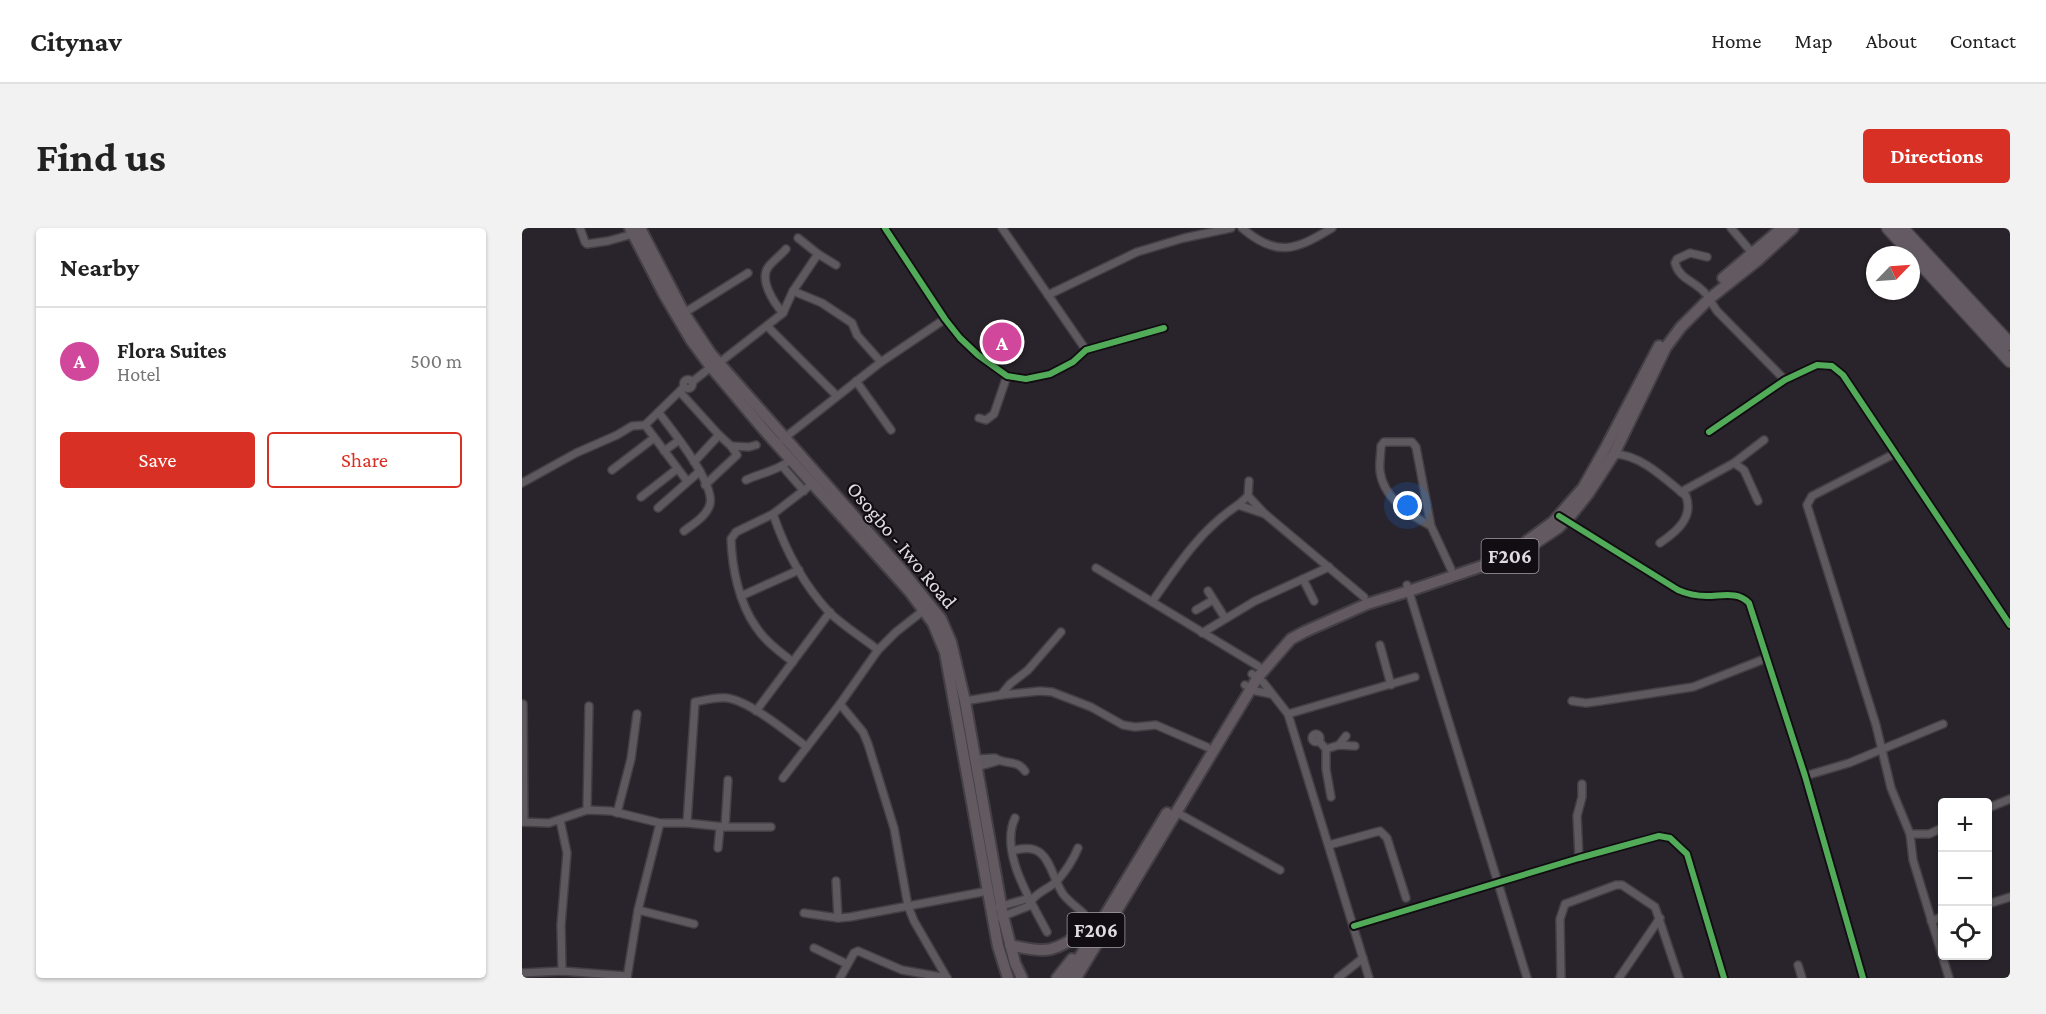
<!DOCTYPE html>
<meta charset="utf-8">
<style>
body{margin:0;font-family:"Crimson Pro",serif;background:#f2f2f2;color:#222}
.controls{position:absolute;right:18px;bottom:18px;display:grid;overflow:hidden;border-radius:6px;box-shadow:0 2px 4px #0004}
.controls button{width:54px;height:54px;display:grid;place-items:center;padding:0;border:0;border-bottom:2px solid #e0e0e0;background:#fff;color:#222;font:30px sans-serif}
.compass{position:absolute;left:1344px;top:18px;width:54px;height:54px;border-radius:50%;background:#fff;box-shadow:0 2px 4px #0004;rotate:65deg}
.you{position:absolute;left:886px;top:278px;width:21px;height:21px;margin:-15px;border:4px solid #fff;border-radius:50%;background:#1a73e8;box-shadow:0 0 0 9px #1a73e833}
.badge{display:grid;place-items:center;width:39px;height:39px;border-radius:50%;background:#d93025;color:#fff;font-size:20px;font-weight:700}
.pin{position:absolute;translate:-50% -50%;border:3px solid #fff;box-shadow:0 2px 6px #0006}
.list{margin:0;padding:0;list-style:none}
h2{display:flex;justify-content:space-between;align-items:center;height:78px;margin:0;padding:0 24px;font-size:26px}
h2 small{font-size:20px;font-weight:400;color:#767676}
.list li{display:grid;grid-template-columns:39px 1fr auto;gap:18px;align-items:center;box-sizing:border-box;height:108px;padding:0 24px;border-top:2px solid #e0e0e0}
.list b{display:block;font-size:22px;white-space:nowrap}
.list p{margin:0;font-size:20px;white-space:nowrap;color:#767676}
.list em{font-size:20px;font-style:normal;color:#767676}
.actions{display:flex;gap:12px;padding:18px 24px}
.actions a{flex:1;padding:14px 0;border:2px solid #d93025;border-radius:6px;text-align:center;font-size:21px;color:#d93025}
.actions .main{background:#d93025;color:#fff}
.icon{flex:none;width:33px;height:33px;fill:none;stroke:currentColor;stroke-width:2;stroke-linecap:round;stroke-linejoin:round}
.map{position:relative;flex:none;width:1488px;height:750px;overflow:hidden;border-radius:6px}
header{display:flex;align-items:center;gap:36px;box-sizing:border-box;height:84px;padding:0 30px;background:#fff;border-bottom:2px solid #e0e0e0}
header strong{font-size:28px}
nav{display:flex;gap:33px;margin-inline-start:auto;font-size:21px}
.intro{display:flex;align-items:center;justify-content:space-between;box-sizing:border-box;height:144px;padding:0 36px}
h1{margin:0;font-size:42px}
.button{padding:15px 27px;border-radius:6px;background:#d93025;color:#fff;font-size:21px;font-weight:700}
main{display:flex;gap:36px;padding:0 36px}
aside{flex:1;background:#fff;border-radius:6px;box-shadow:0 2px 4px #0004}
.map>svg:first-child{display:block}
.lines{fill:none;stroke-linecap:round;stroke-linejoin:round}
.street-casing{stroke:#433f45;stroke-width:10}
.primary-casing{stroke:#433f45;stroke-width:14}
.highway-casing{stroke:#433f45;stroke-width:15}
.street{stroke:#5d595e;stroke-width:7}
.primary{stroke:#625961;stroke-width:10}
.highway{stroke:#645a63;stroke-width:12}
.cycleway-casing{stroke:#110d12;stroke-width:10}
.cycleway{stroke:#51ab58;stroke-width:6}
.labels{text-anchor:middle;stroke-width:4.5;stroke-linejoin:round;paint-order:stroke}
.shield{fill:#110d12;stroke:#a39da5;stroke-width:1.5}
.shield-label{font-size:20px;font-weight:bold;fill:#e1dbe4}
.street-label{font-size:21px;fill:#e1dbe4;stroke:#110d12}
</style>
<header>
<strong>Citynav</strong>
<nav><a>Home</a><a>Map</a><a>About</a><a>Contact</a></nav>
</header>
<div class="intro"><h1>Find us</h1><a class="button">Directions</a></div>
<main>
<aside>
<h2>Nearby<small></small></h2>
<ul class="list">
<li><span class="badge" style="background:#d1479c">A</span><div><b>Flora Suites</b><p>Hotel</p></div><em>500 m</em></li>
</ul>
<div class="actions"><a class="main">Save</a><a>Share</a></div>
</aside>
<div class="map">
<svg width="1488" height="750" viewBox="0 0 1488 750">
<rect width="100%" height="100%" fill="#29242b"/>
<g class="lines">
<!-- street casing -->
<g class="street-casing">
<g id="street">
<path d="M58,0L63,14L65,16L86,13L111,6"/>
<path d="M363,0L423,91L438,110L456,127L485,148L504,151L528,146L551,134L564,122L642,100"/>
<path d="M480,0L564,122"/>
<path d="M720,0C755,30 774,22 810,0"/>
<path d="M1209,0L1231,26"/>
<path d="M276,10L296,26L314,37"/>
<path d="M271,63L300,75L330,95L335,107L359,134"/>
<path d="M1183,65C1173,53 1157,51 1153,35L1155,31L1168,25L1185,29"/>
<path d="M526,67L615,24L662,10L709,0"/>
<path d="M1187,71L1195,83L1263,152"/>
<path d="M162,85L226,45"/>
<path d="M261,85C252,75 236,51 247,38C252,32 259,27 264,21"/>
<path d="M245,98L315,168"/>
<path d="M197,135L261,85L271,63L296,26"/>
<circle cx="166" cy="156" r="4.5"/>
<path d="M334,153L369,202"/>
<path d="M170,154L189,139"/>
<path d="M158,164L197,207L209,218L215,227L183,257"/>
<path d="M137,185C150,202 193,255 188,276C185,288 171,296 162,303"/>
<path d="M457,190L464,192L472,186L485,148"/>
<path d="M123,197L165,253"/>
<path d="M1187,204L1263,152L1295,137L1310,138L1321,147L1488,397"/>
<path d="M261,211L359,134L423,91"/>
<path d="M209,218L227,219L234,217"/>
<path d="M142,223L156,213"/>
<path d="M1374,225L1290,268L1285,277L1354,497L1369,560L1388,606L1391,632L1427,750"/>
<path d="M1092,226C1120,227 1143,251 1164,268C1172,290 1154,304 1138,315"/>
<path d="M172,234L197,207"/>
<path d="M1212,235L1222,242L1236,273"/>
<path d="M261,239L282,263"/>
<path d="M90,242L132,210"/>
<path d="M224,252C239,245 258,242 269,231"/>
<path d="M0,255L54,225L95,207L110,198L123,197L162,159"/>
<path d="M1159,264L1212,235L1242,212"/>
<path d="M726,268L743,286"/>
<path d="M119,269L155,241"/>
<path d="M716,277L726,268L727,253"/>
<path d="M136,280L178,243"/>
<path d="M251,286C263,321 282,357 307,384C321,398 340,409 356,422"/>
<path d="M1040,290L1156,362C1165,366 1174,368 1185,368C1200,368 1216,363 1227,375L1283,548L1341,750"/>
<path d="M909,298C888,287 861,270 858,243C857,235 859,226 859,218L862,214H890L894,219L909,298L929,341"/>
<path d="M574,340L736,438"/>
<path d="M781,351L792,373"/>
<path d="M885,357L1005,750"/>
<path d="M686,363L703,390"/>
<path d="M219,368L277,342"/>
<path d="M630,374C655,338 679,301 716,277L743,286L842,369"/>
<path d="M674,382L691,372"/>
<path d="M680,405L733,373L807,339"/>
<path d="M858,417L869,457"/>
<path d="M271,434C258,424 243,413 234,399C217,375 210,340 209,311L214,304L251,286L290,256"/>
<path d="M730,446L741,454L766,486L847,750"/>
<path d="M723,457L734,463L749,466"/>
<path d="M479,467L488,456L506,442L539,404"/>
<path d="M443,473L479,467L518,463L530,464L569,479L601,497L613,499L634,497L685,519"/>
<path d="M1050,473L1064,475L1079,473L1171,459L1245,430"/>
<path d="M1,476L2,594"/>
<path d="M318,476L341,504L346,516L372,600L386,678L392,693L425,750"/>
<path d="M234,483L308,384"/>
<path d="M766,486L893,449"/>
<circle cx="794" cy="510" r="4"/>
<path d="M797,513L804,521V541L809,569"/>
<path d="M817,517L824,508"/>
<path d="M804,521L817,517L833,518"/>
<path d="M454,531L473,530C482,537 495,531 503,543"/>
<path d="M455,539L476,533"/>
<path d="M1283,548L1327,535L1421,496"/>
<path d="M261,550L318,476L356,422L374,404L402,382"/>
<path d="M1466,580L1488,571"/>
<path d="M65,582L67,478"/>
<path d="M654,584L758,642"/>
<path d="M95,585L109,531L115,486"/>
<path d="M493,590C477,624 509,673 525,704"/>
<path d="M38,592L45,625L39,697L40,743"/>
<path d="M0,594L27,595L65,582L89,583L138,595H165L203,599H249"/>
<path d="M165,595L173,474C183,472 195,469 205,470C228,473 266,505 285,519"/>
<path d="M203,599L206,552"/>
<path d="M1388,606H1407L1420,600"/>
<path d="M807,617L858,603L865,610L884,670"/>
<path d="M196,620L198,599"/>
<path d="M490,623C528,611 526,643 541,666C547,674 555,679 562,686"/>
<path d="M1057,630L1055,588L1060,569V556"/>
<path d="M314,653L316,690"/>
<path d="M1466,676L1488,669"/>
<path d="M476,679L504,671L508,673"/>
<path d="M116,682L172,696"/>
<path d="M282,685L316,690L328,689L466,663"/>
<path d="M479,689L507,678C510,666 527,661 535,653C544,643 551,632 556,620"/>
<path d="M1409,693L1420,689"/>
<path d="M832,698L1057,630L1137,608L1148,610L1165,626L1202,750"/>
<path d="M292,720L325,736"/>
<path d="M1276,737L1280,750"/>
<path d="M0,745L40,743L105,748"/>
<path d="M105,750L116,682L138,595"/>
<path d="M318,750L332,725L336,723L380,742L425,750"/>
<path d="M816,750L841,730"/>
<path d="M1039,750L1038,691L1043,676L1094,657H1100L1133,679L1157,750"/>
<path d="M1097,750L1138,690"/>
</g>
</g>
<!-- primary casing -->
<g class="primary-casing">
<g id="primary">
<path d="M108,0L143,68L169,112L189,139L243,203L388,364L411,395L423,424L471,691L476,718L486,750"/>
<path d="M118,0L162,85L189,126L378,340L419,391L429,414L443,473L481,688L493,735L500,750"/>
<path d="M1201,50L1260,0"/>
<path d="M1005,313L1031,294L1061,260L1083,221L1137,118"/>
<path d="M488,717C531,728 535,721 570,698"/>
<path d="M535,750L550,731"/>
<path d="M545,750L645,585"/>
<path d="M554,750L736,449L769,411L782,404L845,376L887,363L984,330L1006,320L1036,300L1050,286L1066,266L1092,226L1144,119L1159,99L1187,71L1236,32L1271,0"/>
</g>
</g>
<!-- highway casing -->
<g class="highway-casing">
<g id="highway">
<path d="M1366,0L1488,133"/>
<path d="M1380,0L1488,116"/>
</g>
</g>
<!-- street -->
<use href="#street" class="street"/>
<!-- primary -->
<use href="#primary" class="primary"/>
<!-- highway -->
<use href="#highway" class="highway"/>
<!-- cycleway casing -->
<g class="cycleway-casing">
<g id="cycleway">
<path d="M363,0L423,91L438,110L456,127L485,148L504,151L528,146L551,134L564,122L642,100"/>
<path d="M1187,204L1263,152L1295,137L1310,138L1321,147L1488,397"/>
<path d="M1037,288L1156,362C1165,366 1174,368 1185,368C1200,368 1216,363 1227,375L1283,548L1341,750"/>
<path d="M832,698L1057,630L1137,608L1148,610L1165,626L1202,750"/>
</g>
</g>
<!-- cycleway -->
<use href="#cycleway" class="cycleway"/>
</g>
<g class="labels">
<!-- shield labels -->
<g class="shield">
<rect x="959.5" y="311" width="57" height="34" rx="4.5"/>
<rect x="545.5" y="685" width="57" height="34" rx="4.5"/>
</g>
<g class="shield-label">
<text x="988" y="335">F206</text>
<text x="574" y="709">F206</text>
</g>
<!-- street labels -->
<g class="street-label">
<text transform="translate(380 317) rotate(50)" y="7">Osogbo - Iwo Road</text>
</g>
</g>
</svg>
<div class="controls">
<button>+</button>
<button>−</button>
<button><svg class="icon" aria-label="locate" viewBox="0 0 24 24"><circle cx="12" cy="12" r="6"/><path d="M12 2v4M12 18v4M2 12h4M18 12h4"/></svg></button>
</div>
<svg class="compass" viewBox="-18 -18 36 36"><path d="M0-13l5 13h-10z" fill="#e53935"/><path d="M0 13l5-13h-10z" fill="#767676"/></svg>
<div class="you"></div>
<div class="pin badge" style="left:480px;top:114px;background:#d1479c">A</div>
</div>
</main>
